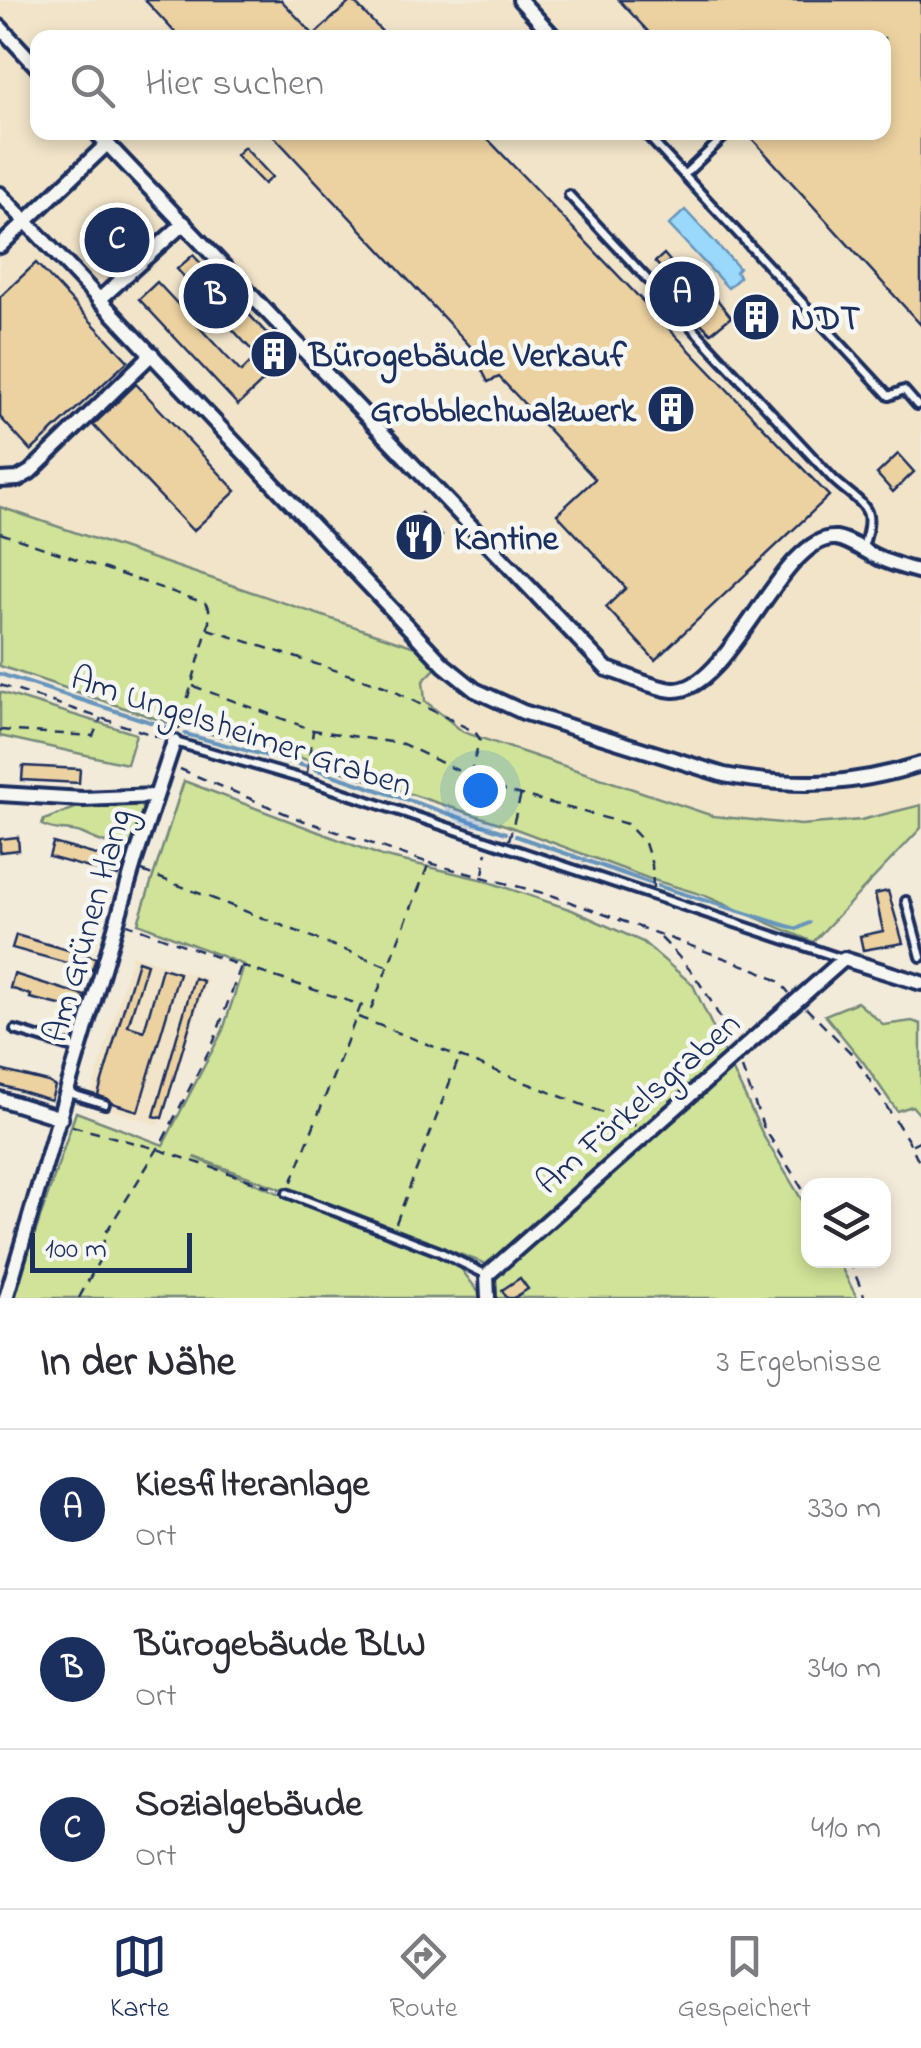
<!DOCTYPE html>
<html lang="de">
<meta charset="utf-8">
<style>
body{margin:0;font-family:"Indie Flower",sans-serif;background:#f2f2f3;color:#2b2b33}
.controls{position:absolute;right:30px;bottom:30px;display:grid;overflow:hidden;border-radius:20px;box-shadow:0 5px 15px #0003}
.controls button{width:90px;height:90px;display:grid;place-items:center;padding:0;border:0;border-bottom:2px solid #e1e1e2;background:#fff;color:#2b2b33;font:50px sans-serif}
.scale{position:absolute;left:30px;bottom:25px;width:162px;box-sizing:border-box;padding-left:10px;border:5px solid #1b2f5e;border-top:0;font-size:28px;line-height:35px;white-space:nowrap;color:#1b2f5e;-webkit-text-stroke:8px #f6f6f2;paint-order:stroke}
.you{position:absolute;left:480px;top:790px;width:35px;height:35px;margin:-25px;border:8px solid #fff;border-radius:50%;background:#1a73e8;box-shadow:0 0 0 15px #1a73e833}
.badge{display:grid;place-items:center;width:65px;height:65px;border-radius:50%;background:#1b2f5e;color:#fff;font-size:32px;font-weight:700}
.pin{position:absolute;translate:-50% -50%;border:5px solid #fff;box-shadow:0 2px 10px #0006}
.list{margin:0;padding:0;list-style:none}
h2{display:flex;justify-content:space-between;align-items:center;height:130px;margin:0;padding:0 40px;font-size:42px}
h2 small{font-size:32px;font-weight:400;color:#7c7c81}
.list li{display:grid;grid-template-columns:65px 1fr auto;gap:30px;align-items:center;box-sizing:border-box;height:160px;padding:0 40px;border-top:2px solid #e1e1e2}
.list b{display:block;font-size:38px;white-space:nowrap}
.list p{margin:0;font-size:32px;white-space:nowrap;color:#7c7c81}
.list em{font-size:32px;font-style:normal;color:#7c7c81}
.icon{flex:none;width:55px;height:55px;fill:none;stroke:currentColor;stroke-width:2;stroke-linecap:round;stroke-linejoin:round}
.map{position:relative;flex:none;width:921px;height:1298px;overflow:hidden}
.search{position:absolute;background:#fff;box-shadow:0 5px 15px #0003;left:30px;right:30px;top:30px;height:110px;display:flex;align-items:center;gap:25px;box-sizing:border-box;padding:0 35px;border-radius:20px;color:#7c7c81;font-size:38px}
.sheet{height:610px;background:#fff}
nav{display:flex;justify-content:space-around;align-items:center;box-sizing:border-box;height:140px;border-top:2px solid #e1e1e2;background:#fff;font-size:28px;color:#7c7c81}
nav a{display:grid;justify-items:center;gap:5px}
nav .on{color:#1b2f5e}
.map>svg:first-child{display:block}
.built{fill:#f1e4c9;fill-rule:evenodd}
.green{fill:#d0e398;stroke:#76897b;stroke-width:2.5}
.water{fill:#9ad9fb;stroke:#6795bc;stroke-width:2.5}
.lines{fill:none;stroke-linecap:round;stroke-linejoin:round}
.stream{stroke:#6795bc;stroke-width:4}
.building{fill:#edd2a1;stroke:#1b2f5e;stroke-width:2.5}
.lane-casing{stroke:#1b2f5e;stroke-width:14}
.street-casing{stroke:#1b2f5e;stroke-width:20}
.path{stroke:#1b2f5e;stroke-width:2.5;stroke-dasharray:10 8;stroke-linecap:butt}
.lane{stroke:#f6f6f2;stroke-width:6}
.street{stroke:#f6f6f2;stroke-width:12}
.labels{text-anchor:middle;stroke-width:9;stroke-linejoin:round;paint-order:stroke}
.poi-label{font-size:35px;font-weight:bold;fill:#1b2f5e;stroke:#f6f6f2;text-anchor:start}
.street-label{font-size:35px;fill:#1b2f5e;stroke:#f6f6f2}
</style>
<div class="map">
<svg width="921" height="1298" viewBox="0 0 921 1298">
<rect width="100%" height="100%" fill="#f3ebda"/>
<filter id="ink" filterUnits="userSpaceOnUse"><feTurbulence type="fractalNoise" baseFrequency=".01" numOctaves="2"/><feDisplacementMap in="SourceGraphic" scale="20" xChannelSelector="R" yChannelSelector="G"/><feConvolveMatrix kernelMatrix="1 2 1 2 8 2 1 2 1" color-interpolation-filters="sRGB"/></filter>
<g filter="url(#ink)">
<!-- built -->
<g class="built">
<path d="M0,0H921V805L861,820L801,825L713,816L462,732L425,701L418,648L0,507ZM38,38H884V132H38Z"/>
<path d="M132,955L208,979L159,1126L89,1102Z"/>
</g>
<!-- green -->
<g class="green">
<path d="M0,507L418,648L436,668L423,681L425,701L463,732L713,816L801,825L861,820L921,805V828L813,942L703,895L650,879L508,826L292,755L169,723L0,666Z"/>
<path d="M0,692L136,734L127,764L0,736Z"/>
<path d="M184,781L382,856L480,879L572,910L643,942L693,985L764,1137L808,1210V1260L838,1261L857,1298H496L493,1279L484,1263L194,1157L313,1208L456,1262L483,1298H13L76,1112L163,1145L223,1030L244,965L138,923Z"/>
<path d="M135,801L144,809C145,861 114,848 83,834C70,828 56,833 42,825L44,820L88,803Z"/>
<path d="M857,1002L884,1025L912,1021L921,1024V1116L912,1106L897,1111L864,1063L825,1015Z"/>
</g>
<!-- water -->
<path class="water" d="M685,210L739,268L736,272L740,277L728,288L669,225Z"/>
<g class="lines">
<!-- stream -->
<g class="stream">
<path d="M0,674L172,729"/>
<path d="M185,734L305,766"/>
<path d="M315,769L506,833"/>
<path d="M516,836L650,883"/>
<path d="M658,886L797,929L809,923"/>
</g>
</g>
<!-- building -->
<g class="building">
<path d="M145,0H281L314,35L352,0L388,38H180Z"/>
<path d="M619,0H921V325L746,132H884V38H654Z"/>
<path d="M270,132H481L829,496L655,660L606,607L626,588L557,514L595,479L499,377L488,382L470,346Z"/>
<path d="M244,147L272,177L264,184L236,155Z"/>
<path d="M120,210L147,239L113,271L86,242Z"/>
<path d="M664,254L670,261L665,265L693,295L701,279L731,317L711,333L680,304L671,295L674,293L656,274L661,268L655,262Z"/>
<path d="M193,255L274,341L277,337L293,353L238,405L139,299L157,282L241,372L257,356L177,269Z"/>
<path d="M36,263L128,361L31,451L0,417V297Z"/>
<path d="M751,296L777,324L762,338L736,310Z"/>
<path d="M136,384L236,491L193,531L93,425Z"/>
<path d="M898,454L914,472L893,492L877,474Z"/>
<path d="M421,513L442,536L416,560L395,537Z"/>
<path d="M23,766L80,769L79,783L22,780Z"/>
<path d="M18,837L19,850L0,852V839Z"/>
<path d="M53,843L122,862L118,876L49,857Z"/>
<path d="M888,891L903,943L863,950L860,936L883,931L875,894Z"/>
<path d="M16,935L96,958L92,970L12,948Z"/>
<path d="M138,961L147,964L128,1026L144,1031L162,968L179,973L138,1111L112,1103L98,1095Z"/>
<path d="M14,974L85,996L81,1010L30,998L31,995L10,988Z"/>
<path d="M194,978L203,981L162,1118L154,1116Z"/>
<path d="M0,1070L48,1082L55,1086L51,1100L0,1085Z"/>
<path d="M520,1278L528,1289L514,1298H507L502,1290Z"/>
</g>
<g class="lines">
<!-- lane casing -->
<g class="lane-casing">
<g id="lane">
<path d="M644,132L889,396L904,390L917,405"/>
<path d="M684,175L729,132"/>
<path d="M569,195L834,480C864,507 877,505 863,547"/>
<path d="M175,742L306,780L843,959"/>
<path d="M906,901L921,957"/>
<path d="M15,1030L80,1050"/>
<path d="M69,1093L105,1104"/>
<path d="M287,1193L438,1251L485,1274"/>
</g>
</g>
<!-- street casing -->
<g class="street-casing">
<g id="street">
<path d="M520,0L555,38"/>
<path d="M0,27L38,68"/>
<path d="M96,132L607,669C627,675 652,688 673,690C729,694 782,533 836,538C850,540 865,552 877,557C891,564 906,568 921,572"/>
<path d="M0,194L444,665L475,690L523,712L724,775C795,788 852,786 921,764"/>
<path d="M0,246L107,144"/>
<path d="M99,300L184,223"/>
<path d="M0,480L18,479L30,472L152,354"/>
<path d="M0,794L83,799L155,796"/>
<path d="M0,1099L61,1118"/>
<path d="M6,1298L136,857L174,742"/>
<path d="M488,1298L487,1275L844,959L921,983"/>
</g>
</g>
<!-- path -->
<g class="path">
<path d="M0,533L205,603L209,609V623L179,729"/>
<path d="M208,629L384,686L475,732L480,739L472,767L475,779L496,788L627,824L645,843L652,865L653,888"/>
<path d="M0,685L165,739"/>
<path d="M193,686L313,730L403,744L473,778"/>
<path d="M0,730L93,736L101,718"/>
<path d="M180,769L296,818L429,863L371,1009L362,1006"/>
<path d="M307,773L313,731"/>
<path d="M509,840L521,794"/>
<path d="M429,863L554,896L757,970L780,982L789,993"/>
<path d="M142,871L386,966"/>
<path d="M483,874L487,852"/>
<path d="M661,938C695,972 712,998 731,1042"/>
<path d="M241,966L361,1005L291,1184"/>
<path d="M806,1008L855,1057L911,1145"/>
<path d="M358,1017L639,1127"/>
<path d="M742,1068L763,1126L808,1198"/>
<path d="M72,1126L157,1149L279,1190"/>
<path d="M921,1140L911,1145L921,1166"/>
<path d="M396,1223L459,1058"/>
<path d="M849,1260L865,1298"/>
<path d="M79,1298L101,1257L105,1234L162,1142L214,1041L241,966L127,924"/>
</g>
<!-- lane -->
<use href="#lane" class="lane"/>
<!-- street -->
<use href="#street" class="street"/>
</g>
</g>
<!-- icons -->
<defs>
<g id="building-disc" transform="scale(2.5)"><circle r="9.5" fill="#1b2f5e" stroke="#f6f6f2"/><path d="M-4-6H4V6H1V3H-1V6H-4ZM-2.5-4.3h1.7v1.8h-1.7ZM.8-4.3h1.7v1.8H.8ZM-2.5-1h1.7V.8h-1.7ZM.8-1h1.7V.8H.8Z" fill="#fff"/></g>
<g id="restaurant-disc" transform="scale(2.5)"><circle r="9.5" fill="#1b2f5e" stroke="#f6f6f2"/><path d="M-5-6h1v4h1v-4h1v4h1v-4h1v5L-1.5 .5V6h-2V.5L-5-1ZM5-6V6H3V1.5H1.5Q1.5-4 5-6Z" fill="#fff"/></g>
</defs>
<g fill-rule="evenodd">
<use href="#building-disc" x="756" y="317"/>
<use href="#building-disc" x="274" y="354"/>
<use href="#building-disc" x="671" y="409"/>
<use href="#restaurant-disc" x="419" y="537"/>
</g>
<g class="labels">
<!-- poi labels -->
<g class="poi-label">
<text x="791" y="329">NDT</text>
<text x="309" y="366">Bürogebäude Verkauf</text>
<text x="636" y="421" text-anchor="end">Grobblechwalzwerk</text>
<text x="454" y="549">Kantine</text>
</g>
<!-- street labels -->
<g class="street-label">
<text transform="translate(242 730) rotate(18)" y="12">Am Ungelsheimer Graben</text>
<text transform="translate(86 925) rotate(-74)" y="12">Am Grünen Hang</text>
<text transform="translate(637 1102) rotate(-41)" y="12">Am Förkelsgraben</text>
</g>
</g>
</svg>
<div class="controls">
<button><svg class="icon" aria-label="layers" viewBox="0 0 24 24"><path d="M12 4l9 5-9 5-9-5zM3 14l9 5 9-5"/></svg></button>
</div>
<div class="scale">100 m</div>
<div class="you"></div>
<div class="pin badge" style="left:682px;top:294px">A</div>
<div class="pin badge" style="left:216px;top:296px">B</div>
<div class="pin badge" style="left:117px;top:240px">C</div>
<div class="search"><svg class="icon" aria-label="search" viewBox="0 0 24 24"><circle cx="10" cy="10" r="6"/><path d="M15 15l6 6"/></svg>Hier suchen</div>
</div>
<section class="sheet">
<h2>In der Nähe<small>3 Ergebnisse</small></h2>
<ul class="list">
<li><span class="badge">A</span><div><b>Kiesfilteranlage</b><p>Ort</p></div><em>330 m</em></li>
<li><span class="badge">B</span><div><b>Bürogebäude BLW</b><p>Ort</p></div><em>340 m</em></li>
<li><span class="badge">C</span><div><b>Sozialgebäude</b><p>Ort</p></div><em>410 m</em></li>
</ul>
</section>
<nav>
<a class="on"><svg class="icon" aria-label="map" viewBox="0 0 24 24"><path d="M3 6l6-2 6 2 6-2v14l-6 2-6-2-6 2zM9 4v14M15 6v14"/></svg>Karte</a>
<a><svg class="icon" aria-label="directions" viewBox="0 0 24 24"><path d="M12 3l9 9-9 9-9-9zM9 14v-3h6M13 9l2 2-2 2"/></svg>Route</a>
<a><svg class="icon" aria-label="saved" viewBox="0 0 24 24"><path d="M7 4h10v16l-5-4-5 4z"/></svg>Gespeichert</a>
</nav>
